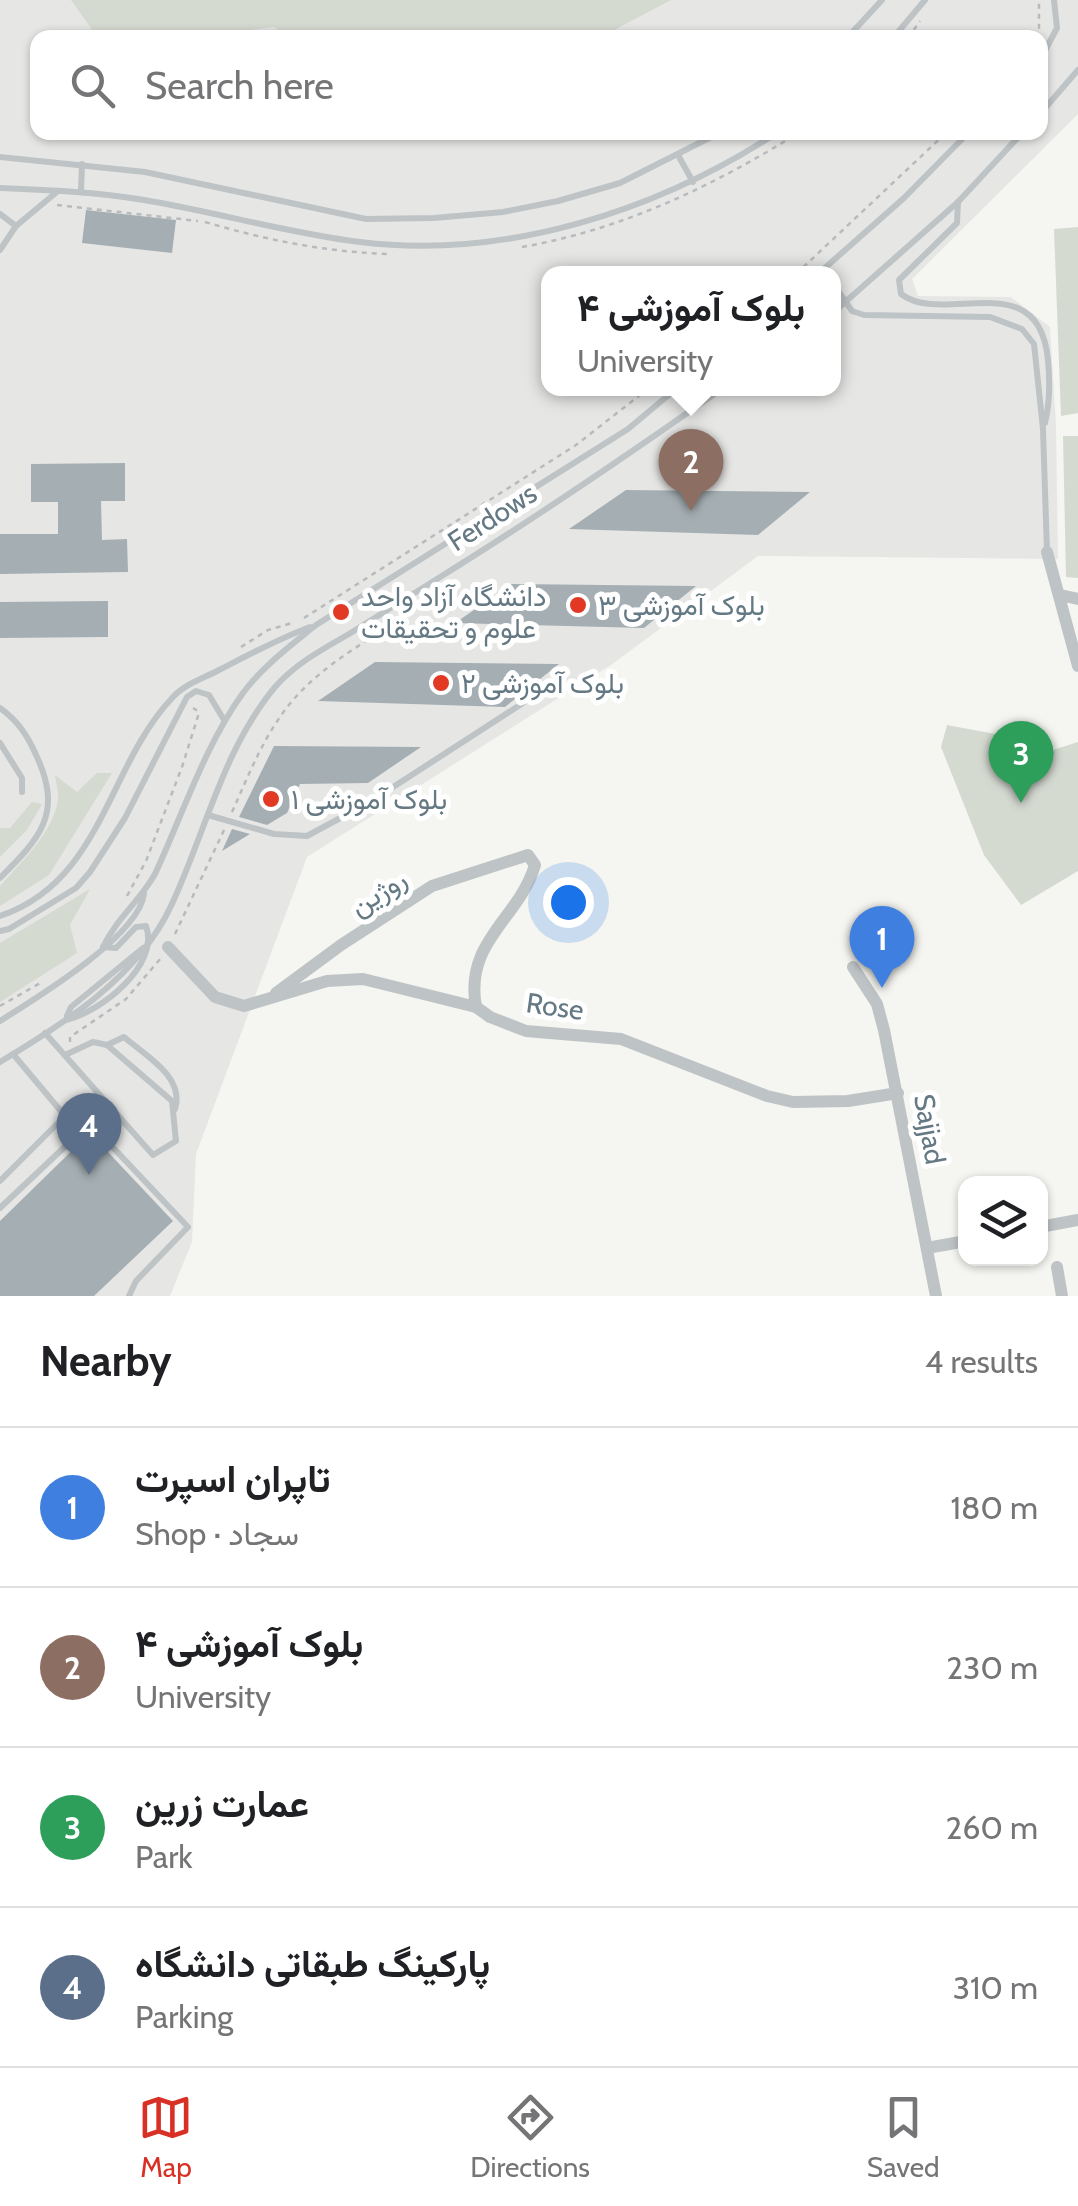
<!DOCTYPE html>
<meta charset="utf-8">
<style>
body{margin:0;font-family:Cabin,Vazirmatn,sans-serif;background:#f2f2f2;color:#202124}
.controls{position:absolute;right:30px;bottom:30px;display:grid;overflow:hidden;border-radius:20px;box-shadow:0 2px 8px #0004}
.controls button{width:90px;height:90px;display:grid;place-items:center;padding:0;border:0;border-bottom:2px solid #e0e0e0;background:#fff;color:#202124;font:50px sans-serif}
.you{position:absolute;left:568px;top:902px;width:35px;height:35px;margin:-25px;border:8px solid #fff;border-radius:50%;background:#1a73e8;box-shadow:0 0 0 15px #1a73e833}
.badge{display:grid;place-items:center;width:65px;height:65px;border-radius:50%;background:#d93025;color:#fff;font-size:32px;font-weight:700}
.pin{position:absolute;translate:-50% -82px;filter:drop-shadow(0 2px 5px #0008)}
.pin::after{content:'';position:absolute;top:52px;width:35px;height:30px;background:inherit;clip-path:polygon(0 0,100% 0,50% 100%)}
.popup{position:absolute;left:541px;top:266px;width:300px;height:130px;box-sizing:border-box;display:grid;place-content:center;border-radius:20px;background:#fff;filter:drop-shadow(0 2px 8px #0005);font-size:32px;white-space:nowrap;color:#757577}
.popup b{font-size:38px;color:#202124}
.popup::after{content:'';position:absolute;left:50%;top:100%;margin-left:-20px;border:20px solid transparent;border-top-color:#fff}
.list{margin:0;padding:0;list-style:none}
h2{display:flex;justify-content:space-between;align-items:center;height:130px;margin:0;padding:0 40px;font-size:42px}
h2 small{font-size:32px;font-weight:400;color:#757577}
.list li{display:grid;grid-template-columns:65px 1fr auto;gap:30px;align-items:center;box-sizing:border-box;height:160px;padding:0 40px;border-top:2px solid #e0e0e0}
.list b{display:block;font-size:38px;white-space:nowrap}
.list p{margin:0;font-size:32px;white-space:nowrap;color:#757577}
.list em{font-size:32px;font-style:normal;color:#757577}
.icon{flex:none;width:55px;height:55px;fill:none;stroke:currentColor;stroke-width:2;stroke-linecap:round;stroke-linejoin:round}
.map{position:relative;flex:none;width:1078px;height:1296px;overflow:hidden}
.search{position:absolute;background:#fff;box-shadow:0 2px 8px #0004;left:30px;right:30px;top:30px;height:110px;display:flex;align-items:center;gap:25px;box-sizing:border-box;padding:0 35px;border-radius:20px;color:#757577;font-size:38px}
.sheet{height:770px;background:#fff}
nav{display:flex;justify-content:space-around;align-items:center;box-sizing:border-box;height:140px;border-top:2px solid #e0e0e0;background:#fff;font-size:28px;color:#757577}
nav a{display:grid;justify-items:center;gap:5px}
nav .on{color:#d93025}
.map>svg:first-child{display:block}
.built{fill:#e6e6e5;fill-rule:evenodd}
.green{fill:#d5dad1}
.building{fill:#a5afb3}
.lines{fill:none;stroke-linecap:round;stroke-linejoin:round}
.path{stroke:#b8bbbd;stroke-width:2.5;stroke-dasharray:5 5;stroke-linecap:butt}
.service{stroke:#bec3c6;stroke-width:6}
.minor{stroke:#bec3c6;stroke-width:12}
.poi-dot{fill:#e23924;stroke:#fff;stroke-width:4}
.labels{text-anchor:middle;stroke-width:10;stroke-linejoin:round;paint-order:stroke}
.street-label{font-size:28px;fill:#647983;stroke:#fff}
.poi-label{font-size:28px;fill:#647983;stroke:#fff;text-anchor:start}
</style>
<div class="map">
<svg width="1078" height="1296" viewBox="0 0 1078 1296">
<rect width="100%" height="100%" fill="#f5f5f1"/>
<!-- built -->
<path class="built" d="M0,0H1078V114L912,279L918,296L1011,297L1050,327L1056,426L1058,559L758,556L611,665L307,857L196,1154L192,1242L170,1296H0ZM38,38H1040V132H38ZM548,274H834V388H548Z"/>
<!-- green -->
<g class="green">
<path d="M71,0H671L601,37L290,38L274,27L189,38H98Z"/>
<path d="M1078,227V413L1061,416L1054,229Z"/>
<path d="M1063,436H1078V578L1066,577Z"/>
<path d="M947,725L1032,741L1033,751H1050L1078,742V871L1021,905L984,855L941,747Z"/>
<path d="M97,773H112L49,875L0,906V886C21,862 54,832 58,799C59,792 56,782 55,775L77,792Z"/>
<path d="M32,802L42,804L27,830L0,857V828H10Z"/>
<path d="M90,889L70,925L77,953L0,1002V943Z"/>
</g>
<!-- building -->
<g class="building">
<path d="M86,210L176,220L172,253L82,243Z"/>
<path d="M125,463V501H101L102,540L127,539L128,572L0,574V534H58V502H31V464Z"/>
<path d="M626,490L810,492L758,535L569,529Z"/>
<path d="M512,584L696,586L644,628L455,623Z"/>
<path d="M108,601V637L0,638V602Z"/>
<path d="M375,662L559,664L505,707L318,701Z"/>
<path d="M274,746L421,747L368,783L300,784L287,813L267,825L239,817Z"/>
<path d="M232,829L250,834L222,851Z"/>
<path d="M90,1133L173,1221L94,1296H0V1221Z"/>
</g>
<g class="lines">
<!-- path -->
<g class="path">
<path d="M908,38L920,21"/>
<path d="M1036,38L1039,32V0"/>
<path d="M57,205L198,221"/>
<path d="M205,222C266,240 326,252 389,254"/>
<path d="M522,247C624,229 713,186 800,132"/>
<path d="M796,274L947,132"/>
<path d="M304,618L576,445L649,388"/>
<path d="M241,647L268,630L292,623"/>
<path d="M232,812C246,781 259,748 278,720C307,675 356,647 400,620"/>
<path d="M127,896L146,861L182,767L198,716V711L193,708"/>
<path d="M175,934L225,828"/>
<path d="M0,1006L42,982"/>
<path d="M70,1042V1037L126,999L161,958"/>
</g>
<!-- service -->
<g class="service">
<path d="M847,38L882,0"/>
<path d="M893,38L925,0"/>
<path d="M1040,60L1057,28L1054,0"/>
<path d="M1040,114L1078,70"/>
<path d="M678,155L693,182"/>
<path d="M0,157L145,172L366,219L434,218L503,212L558,201L620,183L721,132"/>
<path d="M0,188C48,190 96,192 144,200C216,212 287,233 360,242C506,260 657,211 778,132"/>
<path d="M81,191L82,164"/>
<path d="M958,202L957,223L899,280L901,294C944,327 1039,263 1048,360C1050,381 1050,402 1045,423"/>
<path d="M0,214L16,226L58,191"/>
<path d="M0,250L16,226"/>
<path d="M818,274L904,198L969,132"/>
<path d="M834,285L852,311L864,315L990,317L1022,329L1034,344L1043,429L1047,552"/>
<path d="M834,312L958,202L1023,132"/>
<path d="M0,708C18,721 28,736 37,757C63,814 40,838 0,878"/>
<path d="M0,743L22,778V792"/>
<path d="M208,815L274,834L307,836L370,802L523,703"/>
<path d="M0,916C103,881 107,766 173,697C185,684 204,678 219,670C250,654 278,639 310,627"/>
<path d="M0,931L9,929L76,888L90,872L125,818L187,697L196,691L209,695L224,720"/>
<path d="M103,947C116,919 140,901 155,874C182,816 205,745 243,693C263,666 290,646 316,625L628,429L677,388"/>
<path d="M67,1016L71,1007L143,948"/>
<path d="M66,1020C101,1012 160,965 146,926L136,927L116,948L103,947"/>
<path d="M0,1021C35,999 139,936 144,894"/>
<path d="M45,1033L153,1155L176,1141L172,1101L107,1045L93,1042L65,1055"/>
<path d="M107,1045L124,1037C146,1056 185,1077 175,1109"/>
<path d="M0,1062C65,1023 138,977 171,906C205,834 223,749 275,687C295,664 323,649 349,634C381,614 413,594 445,574C540,515 632,452 723,388"/>
<path d="M0,1181L65,1116L13,1054"/>
<path d="M0,1208L90,1123L188,1227L136,1281L129,1296"/>
</g>
<!-- minor -->
<g class="minor">
<path d="M1047,552L1078,666"/>
<path d="M1060,595L1078,599"/>
<path d="M168,947L215,997L244,1006L327,981L363,979L476,1007L490,1017L526,1031L621,1039L767,1096L793,1102L848,1101L898,1093"/>
<path d="M853,967L877,1004L884,1030L936,1296"/>
<path d="M276,993L341,945L432,886L528,855L535,865C519,919 464,941 476,1007"/>
<path d="M1040,1227L1078,1220"/>
<path d="M927,1248L966,1241"/>
<path d="M1057,1267L1062,1296"/>
</g>
</g>
<!-- markers -->
<g class="poi-dot">
<circle cx="578" cy="605" r="10"/>
<circle cx="341" cy="612" r="10"/>
<circle cx="441" cy="683" r="10"/>
<circle cx="271" cy="799" r="10"/>
</g>
<g class="labels">
<!-- street labels -->
<g class="street-label">
<text transform="translate(492 517) rotate(-33)" y="10">Ferdows</text>
<text transform="translate(378 892) rotate(-33)" y="10">روژین</text>
<text transform="translate(555 1006) rotate(8)" y="10">Rose</text>
<text transform="translate(930 1129) rotate(80)" y="10">Sajjad</text>
</g>
<!-- poi labels -->
<g class="poi-label">
<text x="361" y="606">دانشگاه آزاد واحد<tspan x="361" dy="32">علوم و تحقیقات</tspan></text>
<text x="598" y="615">بلوک آموزشی ۳</text>
<text x="461" y="693">بلوک آموزشی ۲</text>
<text x="291" y="809">بلوک آموزشی ۱</text>
</g>
</g>
</svg>
<div class="controls">
<button><svg class="icon" aria-label="layers" viewBox="0 0 24 24"><path d="M12 4l9 5-9 5-9-5zM3 14l9 5 9-5"/></svg></button>
</div>
<div class="you"></div>
<div class="pin badge" style="left:882px;top:988px;background:#3f7fe0">1</div>
<div class="pin badge" style="left:691px;top:511px;background:#8d6e63">2</div>
<div class="popup"><b>بلوک آموزشی ۴</b>University</div>
<div class="pin badge" style="left:1021px;top:803px;background:#2e9e5b">3</div>
<div class="pin badge" style="left:89px;top:1175px;background:#5c6f8a">4</div>
<div class="search"><svg class="icon" aria-label="search" viewBox="0 0 24 24"><circle cx="10" cy="10" r="6"/><path d="M15 15l6 6"/></svg>Search here</div>
</div>
<section class="sheet">
<h2>Nearby<small>4 results</small></h2>
<ul class="list">
<li><span class="badge" style="background:#3f7fe0">1</span><div><b>تاپران اسپرت</b><p>Shop · سجاد</p></div><em>180 m</em></li>
<li><span class="badge" style="background:#8d6e63">2</span><div><b>بلوک آموزشی ۴</b><p>University</p></div><em>230 m</em></li>
<li><span class="badge" style="background:#2e9e5b">3</span><div><b>عمارت زرین</b><p>Park</p></div><em>260 m</em></li>
<li><span class="badge" style="background:#5c6f8a">4</span><div><b>پارکینگ طبقاتی دانشگاه</b><p>Parking</p></div><em>310 m</em></li>
</ul>
</section>
<nav>
<a class="on"><svg class="icon" aria-label="map" viewBox="0 0 24 24"><path d="M3 6l6-2 6 2 6-2v14l-6 2-6-2-6 2zM9 4v14M15 6v14"/></svg>Map</a>
<a><svg class="icon" aria-label="directions" viewBox="0 0 24 24"><path d="M12 3l9 9-9 9-9-9zM9 14v-3h6M13 9l2 2-2 2"/></svg>Directions</a>
<a><svg class="icon" aria-label="saved" viewBox="0 0 24 24"><path d="M7 4h10v16l-5-4-5 4z"/></svg>Saved</a>
</nav>
